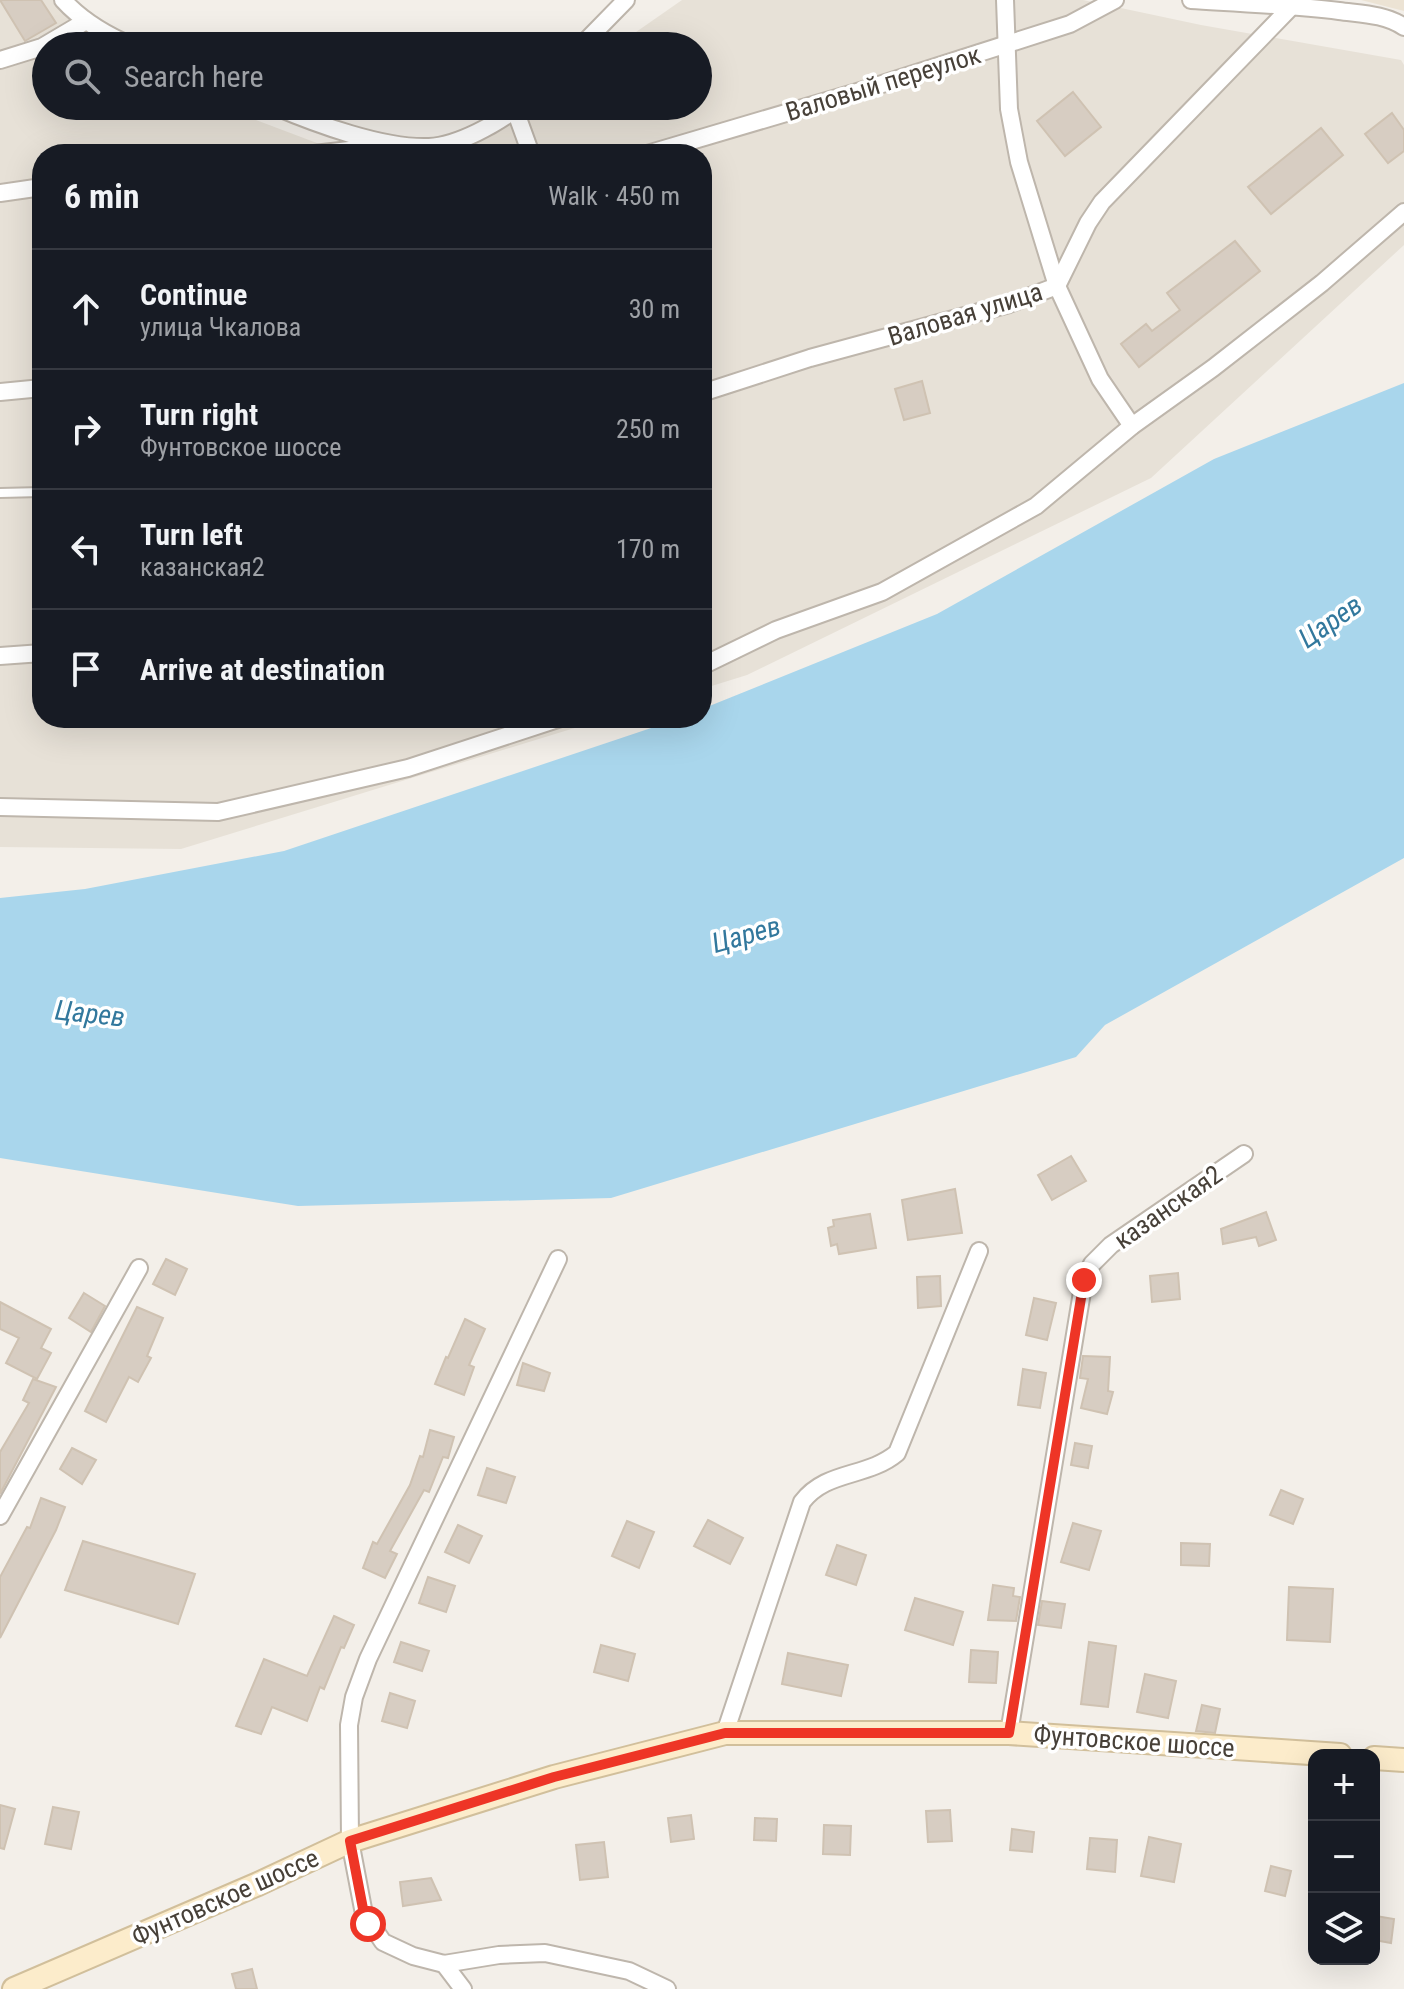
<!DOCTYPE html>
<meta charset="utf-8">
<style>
body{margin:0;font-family:"Roboto Condensed",sans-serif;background:#20242c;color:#f1f3f6}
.controls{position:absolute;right:24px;bottom:24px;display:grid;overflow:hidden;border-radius:16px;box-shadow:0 8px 32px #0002}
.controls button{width:72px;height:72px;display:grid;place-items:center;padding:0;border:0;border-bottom:2px solid #363941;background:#171b24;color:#f1f3f6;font:40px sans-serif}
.stop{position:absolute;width:24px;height:24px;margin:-18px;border:6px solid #ee3526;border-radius:50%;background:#fff}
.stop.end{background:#ee3526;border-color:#fff;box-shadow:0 2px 8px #0008}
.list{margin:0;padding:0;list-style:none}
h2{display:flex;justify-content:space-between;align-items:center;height:104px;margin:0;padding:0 32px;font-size:34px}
h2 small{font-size:26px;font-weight:400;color:#9ea1a6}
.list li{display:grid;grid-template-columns:52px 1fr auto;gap:24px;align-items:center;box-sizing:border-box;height:120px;padding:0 32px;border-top:2px solid #363941}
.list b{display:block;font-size:30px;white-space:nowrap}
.list p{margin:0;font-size:26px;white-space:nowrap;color:#9ea1a6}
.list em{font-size:26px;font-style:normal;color:#9ea1a6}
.icon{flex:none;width:44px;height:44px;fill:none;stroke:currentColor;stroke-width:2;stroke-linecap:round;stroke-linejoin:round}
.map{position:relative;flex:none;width:1404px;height:1989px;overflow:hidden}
.search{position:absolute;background:#171b24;box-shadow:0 8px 32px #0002;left:32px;top:32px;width:680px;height:88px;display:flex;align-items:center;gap:20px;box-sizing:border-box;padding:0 28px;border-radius:44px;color:#9ea1a6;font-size:30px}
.panel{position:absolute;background:#171b24;box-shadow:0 8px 32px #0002;left:32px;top:144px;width:680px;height:584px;border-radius:32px}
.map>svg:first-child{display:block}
.residential{fill:#e7e1d7}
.education{fill:#ece3d4}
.water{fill:#a9d6ec}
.building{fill:#d7cdc2;stroke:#cfc2b2;stroke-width:2}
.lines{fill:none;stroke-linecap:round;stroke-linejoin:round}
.lane-casing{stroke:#beb6ac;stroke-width:12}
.street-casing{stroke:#beb6ac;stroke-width:20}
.secondary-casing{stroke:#d1bf9b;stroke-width:26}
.lane{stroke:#fff;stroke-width:8}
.street{stroke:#fff;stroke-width:16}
.secondary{stroke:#fceccb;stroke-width:22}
.route{stroke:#ee3526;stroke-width:10}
.labels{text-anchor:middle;stroke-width:7;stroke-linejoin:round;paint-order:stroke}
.street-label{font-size:26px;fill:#474038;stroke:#fff}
.water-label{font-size:28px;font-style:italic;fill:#32789d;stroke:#fff}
</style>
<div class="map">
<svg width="1404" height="1989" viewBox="0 0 1404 1989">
<rect width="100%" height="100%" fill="#f3efe9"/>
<!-- residential -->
<g class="residential">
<path d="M0,0H55L93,46H46V106H219L346,154H42V718H607L181,849L0,847Z"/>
<path d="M682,0H1083L1201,25L1401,60L1404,65V245L1151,478L747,675L702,689V154H460L529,106H698V46H616Z"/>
</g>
<!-- education -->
<path class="education" d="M1361,0H1404V11Z"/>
<!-- water -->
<path class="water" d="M1404,383V858L1105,1025L1076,1057L611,1198L298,1206L0,1158V898L85,889L284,851L681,718H702V709L937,614L1214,459Z"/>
<!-- building -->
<g class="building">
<path d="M0,0H41L56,23L25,41Z"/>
<path d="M1073,92L1101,127L1065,156L1037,121Z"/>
<path d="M1392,113L1404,130V151L1388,163L1365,134Z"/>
<path d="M1321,128L1343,155L1271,214L1248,187Z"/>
<path d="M1235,241L1260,271L1139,367L1121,344L1146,324L1152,331L1180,310L1167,293Z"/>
<path d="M922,381L930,413L904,420L895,389Z"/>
<path d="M1071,1156L1086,1181L1052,1200L1038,1175Z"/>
<path d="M955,1189L962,1233L908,1240L902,1200Z"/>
<path d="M1266,1212L1276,1240L1259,1246L1256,1237L1223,1244L1221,1229Z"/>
<path d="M870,1214L876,1248L839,1254L837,1244L831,1246L828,1228L834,1226L833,1220Z"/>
<path d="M166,1259L187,1269L175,1295L153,1284Z"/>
<path d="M1178,1273L1180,1299L1152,1302L1150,1276Z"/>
<path d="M940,1276L941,1306L918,1308L917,1277Z"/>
<path d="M84,1293L105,1306L91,1332L69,1318Z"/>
<path d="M1034,1298L1056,1303L1047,1340L1026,1335Z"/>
<path d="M0,1302L51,1329L41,1348L51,1353L37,1379L6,1363L19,1338L0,1329Z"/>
<path d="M137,1307L163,1318L147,1356L151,1358L138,1382L129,1377L106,1422L85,1411Z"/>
<path d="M465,1319L485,1329L469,1365L474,1367L464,1395L435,1384L446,1357L448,1358Z"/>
<path d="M1083,1356L1110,1357L1108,1391L1113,1392L1107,1414L1081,1408L1088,1379L1080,1378Z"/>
<path d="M523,1363L550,1373L544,1391L517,1385Z"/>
<path d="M1023,1369L1046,1373L1040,1408L1018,1405Z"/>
<path d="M33,1379L56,1387L0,1494V1452L29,1403L23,1400Z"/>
<path d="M430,1430L454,1437L448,1458L443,1457L429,1492L424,1490L390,1551L397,1554L385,1578L363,1568L373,1542L377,1544L410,1485L420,1456L423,1457Z"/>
<path d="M1075,1443L1092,1446L1088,1468L1071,1465Z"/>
<path d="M72,1448L96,1460L82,1484L60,1469Z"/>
<path d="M487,1468L515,1477L506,1503L478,1495Z"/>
<path d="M1281,1490L1303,1499L1293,1524L1270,1515Z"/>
<path d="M41,1498L65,1507L56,1530L0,1638V1577L27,1527L30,1528Z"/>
<path d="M708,1520L743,1538L730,1564L694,1546Z"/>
<path d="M627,1521L654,1532L639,1568L612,1556Z"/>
<path d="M1073,1523L1101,1531L1089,1570L1061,1562Z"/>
<path d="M458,1525L482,1536L469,1563L445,1552Z"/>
<path d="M83,1541L195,1574L178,1624L65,1590Z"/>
<path d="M1181,1543L1210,1544L1209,1566L1181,1565Z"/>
<path d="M837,1545L866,1555L856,1585L826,1575Z"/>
<path d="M428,1577L455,1586L446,1612L419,1603Z"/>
<path d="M993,1585L1014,1588L1013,1596L1020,1597L1016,1621L988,1620Z"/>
<path d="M1289,1587L1333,1589L1330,1642L1287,1640Z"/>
<path d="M915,1598L963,1612L953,1645L905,1630Z"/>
<path d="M1042,1601L1065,1604L1061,1628L1038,1625Z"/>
<path d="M334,1616L354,1625L344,1648L341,1647L324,1689L320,1687L307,1721L272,1707L261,1734L236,1726L264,1659L307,1676Z"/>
<path d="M401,1642L429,1651L422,1671L394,1662Z"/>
<path d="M1089,1642L1116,1646L1108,1707L1081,1704Z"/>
<path d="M601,1645L635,1654L628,1681L594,1672Z"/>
<path d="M971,1650L998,1652L996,1683L969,1682Z"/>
<path d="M788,1653L848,1665L841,1696L782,1684Z"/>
<path d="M1145,1674L1176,1681L1168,1718L1137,1712Z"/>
<path d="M390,1693L415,1701L407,1728L382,1721Z"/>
<path d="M1202,1705L1220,1709L1215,1733L1196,1731Z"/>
<path d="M0,1805L15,1809L4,1849L0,1848Z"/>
<path d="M53,1807L79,1812L71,1849L45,1844Z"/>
<path d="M950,1810L952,1841L928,1842L926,1811Z"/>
<path d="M691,1815L694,1839L671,1842L668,1818Z"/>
<path d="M755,1818L777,1819L776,1841L754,1840Z"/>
<path d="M824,1825L851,1826L850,1855L823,1854Z"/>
<path d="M1012,1829L1034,1832L1032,1852L1010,1850Z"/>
<path d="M1149,1837L1181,1844L1174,1882L1141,1876Z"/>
<path d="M1090,1838L1117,1840L1115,1872L1087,1869Z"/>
<path d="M604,1842L608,1877L580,1880L576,1845Z"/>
<path d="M1271,1866L1291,1871L1285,1896L1265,1891Z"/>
<path d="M431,1878L441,1900L403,1906L400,1882Z"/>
<path d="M1376,1916L1394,1919L1391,1943L1374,1940Z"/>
<path d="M252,1969L257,1989H236L232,1974Z"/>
</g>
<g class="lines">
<!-- lane casing -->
<g class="lane-casing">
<path id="lane" d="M0,493L42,492"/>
</g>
<!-- street casing -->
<g class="street-casing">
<g id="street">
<path d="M63,0C82,21 106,35 132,46"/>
<path d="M1005,0L1009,109L1019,162L1057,286L1100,379L1132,426"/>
<path d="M1191,0C1241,3 1290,5 1339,11C1361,14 1385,14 1404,27"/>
<path d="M581,46L626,0"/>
<path d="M0,60L42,47L86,21"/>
<path d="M274,106C316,124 384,149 429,147C457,146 499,123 519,106"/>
<path d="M515,110L531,154"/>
<path d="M314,154L385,146"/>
<path d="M647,154L857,92L1070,24L1115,0"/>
<path d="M0,193L42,187"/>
<path d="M0,392L42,388"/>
<path d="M702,393L810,358L1009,304L1057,286L1088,223L1102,202L1293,5"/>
<path d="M0,656L42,653"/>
<path d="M702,666L776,630L882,592L1036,506L1132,426L1213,368L1322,283L1404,212"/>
<path d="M0,807L218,812L408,768L561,718"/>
<path d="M558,1259L368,1659L354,1697L349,1725L350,1841L364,1914L383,1942L413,1956L444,1964L499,1955L545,1953L629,1971L667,1989"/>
<path d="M0,1516L139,1268"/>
<path d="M725,1733L802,1502C826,1470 867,1478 897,1453L979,1251"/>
<path d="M1009,1733L1084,1280L1092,1264L1111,1245L1244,1154"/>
<path d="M444,1964L463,1989"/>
</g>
</g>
<!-- secondary casing -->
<g class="secondary-casing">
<g id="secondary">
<path d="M1374,1758L1404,1760"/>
<path d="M14,1989L258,1884L350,1841L554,1777L725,1733H1009L1340,1755"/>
</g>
</g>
<!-- lane -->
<use href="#lane" class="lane"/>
<!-- street -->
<use href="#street" class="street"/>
<!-- secondary -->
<use href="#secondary" class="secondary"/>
</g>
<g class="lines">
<!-- route -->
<path class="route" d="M368,1924L364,1914L350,1841L554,1777L725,1733H1009L1084,1280"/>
</g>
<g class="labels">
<!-- street labels -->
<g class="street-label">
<text transform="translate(883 83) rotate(-17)" y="9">Валовый переулок</text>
<text transform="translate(965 314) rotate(-17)" y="9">Валовая улица</text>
<text transform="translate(1168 1207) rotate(-35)" y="9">казанская2</text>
<text transform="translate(1134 1741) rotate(4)" y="9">Фунтовское шоссе</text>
<text transform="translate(225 1897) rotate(-24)" y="9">Фунтовское шоссе</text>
</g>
<!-- water labels -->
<g class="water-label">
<text transform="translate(1330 621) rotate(-35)" y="10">Царев</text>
<text transform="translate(746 934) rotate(-16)" y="10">Царев</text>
<text transform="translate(90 1013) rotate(6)" y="10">Царев</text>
</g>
</g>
</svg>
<div class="controls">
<button>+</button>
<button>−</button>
<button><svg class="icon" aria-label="layers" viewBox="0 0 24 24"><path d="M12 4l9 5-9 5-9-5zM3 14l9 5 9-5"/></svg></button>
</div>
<div class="stop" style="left:368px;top:1924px"></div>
<div class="stop end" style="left:1084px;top:1280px"></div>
<div class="search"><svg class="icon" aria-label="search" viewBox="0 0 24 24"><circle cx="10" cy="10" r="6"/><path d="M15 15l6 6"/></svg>Search here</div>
<section class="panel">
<h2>6 min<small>Walk · 450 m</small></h2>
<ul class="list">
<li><svg class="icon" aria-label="ahead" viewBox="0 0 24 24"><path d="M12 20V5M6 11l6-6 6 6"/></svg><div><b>Continue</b><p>улица Чкалова</p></div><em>30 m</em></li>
<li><svg class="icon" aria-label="right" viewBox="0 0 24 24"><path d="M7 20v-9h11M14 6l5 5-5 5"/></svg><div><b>Turn right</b><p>Фунтовское шоссе</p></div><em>250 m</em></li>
<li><svg class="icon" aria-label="left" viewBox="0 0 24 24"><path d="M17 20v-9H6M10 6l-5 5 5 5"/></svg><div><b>Turn left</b><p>казанская2</p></div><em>170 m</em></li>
<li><svg class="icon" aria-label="arrive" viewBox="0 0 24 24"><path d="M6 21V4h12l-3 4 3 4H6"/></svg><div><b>Arrive at destination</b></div></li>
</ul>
</section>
</div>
